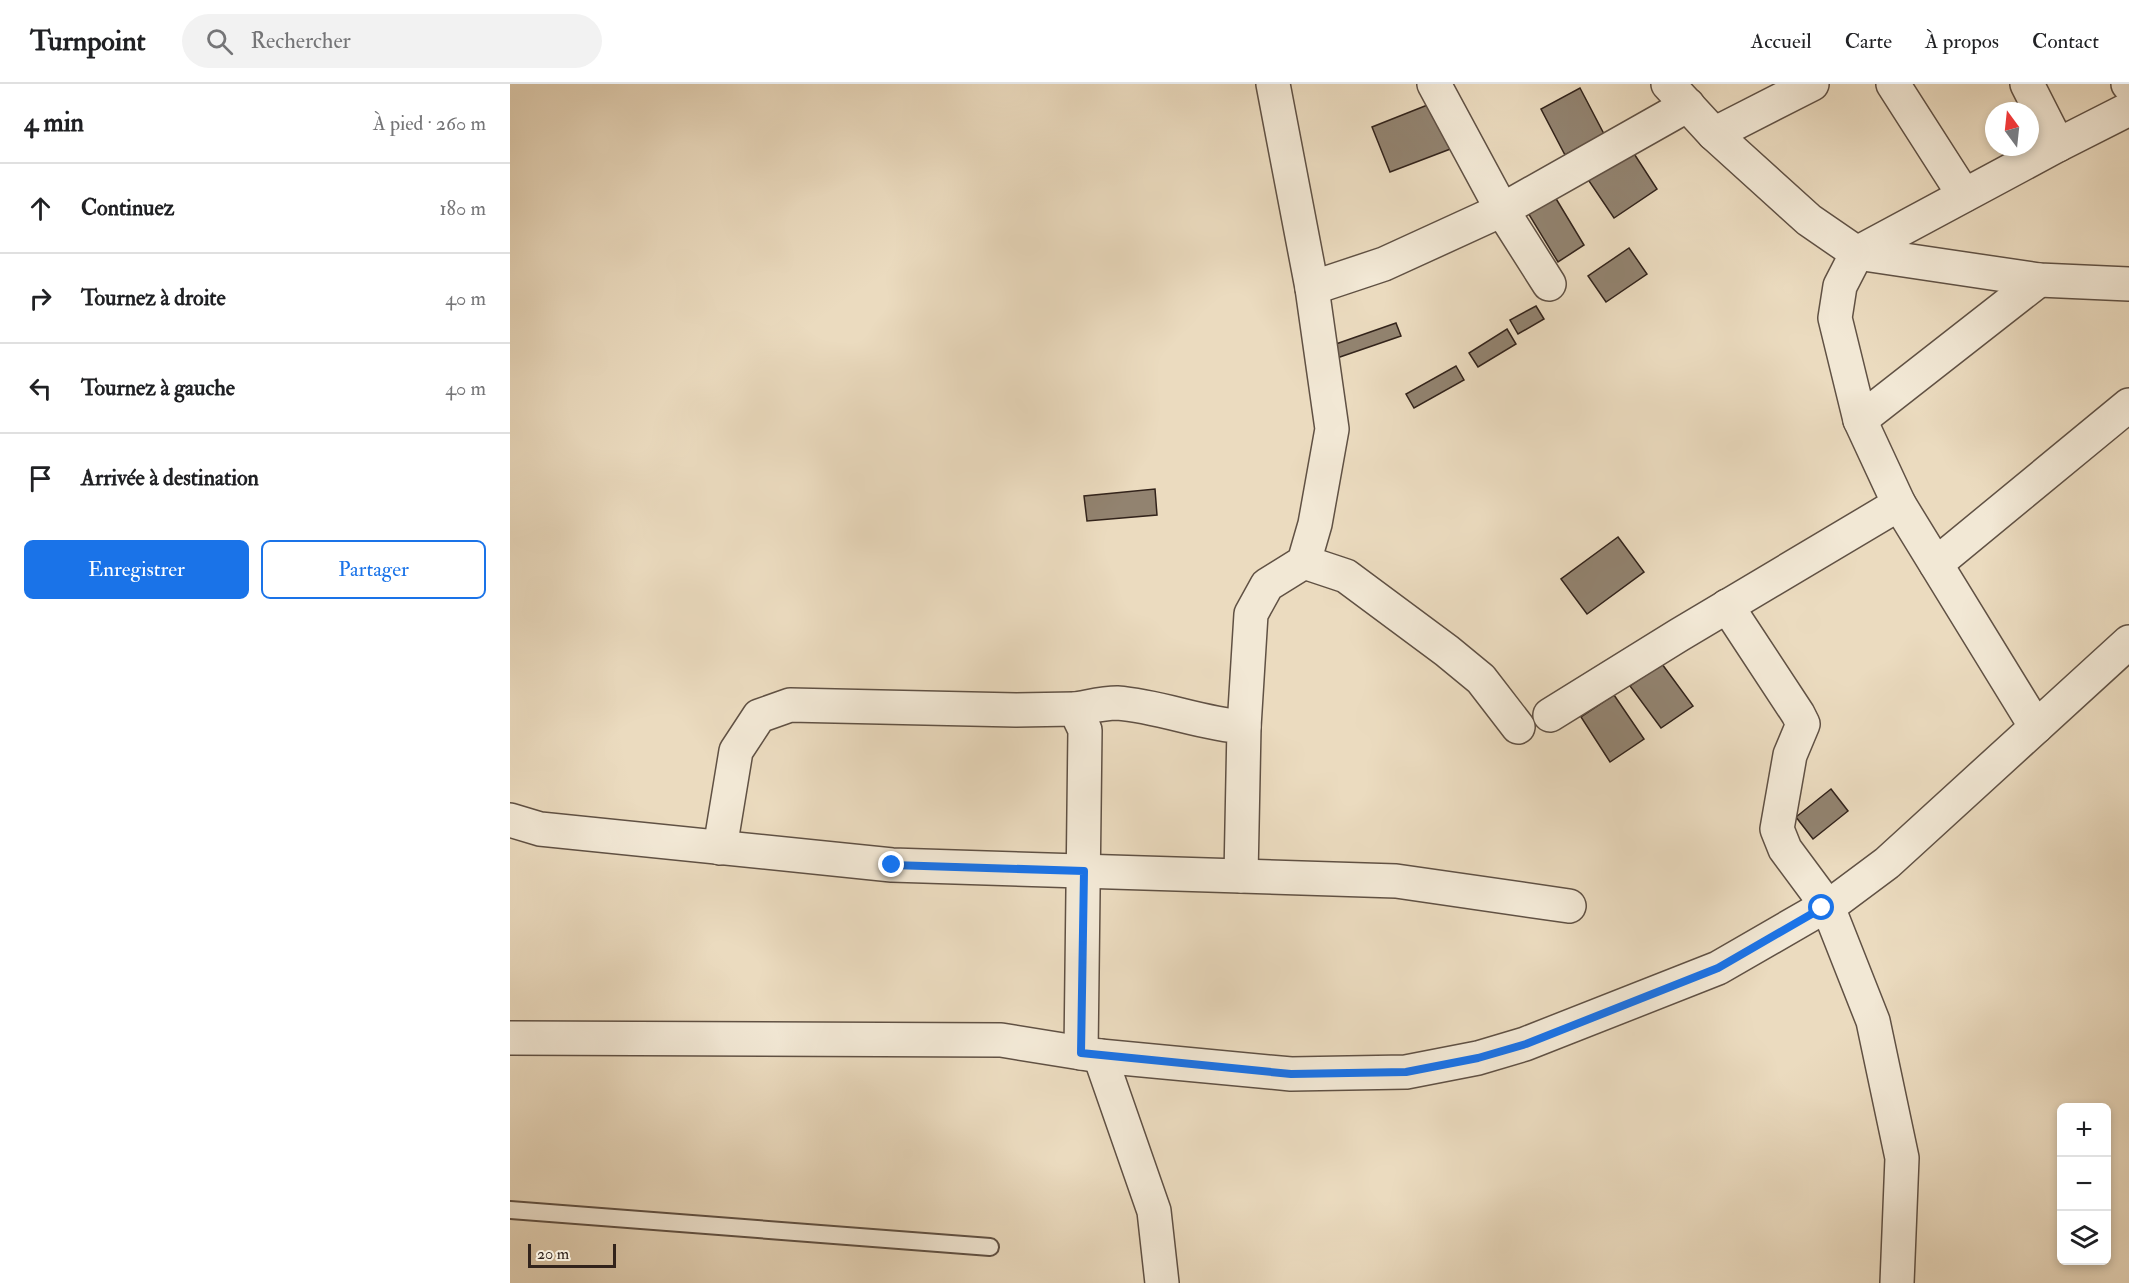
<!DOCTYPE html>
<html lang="fr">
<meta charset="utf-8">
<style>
body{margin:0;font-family:"IM FELL Double Pica",serif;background:#f2f2f2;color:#202124}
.controls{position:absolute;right:18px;bottom:18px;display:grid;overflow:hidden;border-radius:9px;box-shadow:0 3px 9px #0003}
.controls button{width:54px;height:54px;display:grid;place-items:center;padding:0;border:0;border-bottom:2px solid #e0e0e0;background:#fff;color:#202124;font:30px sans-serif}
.compass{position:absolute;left:1475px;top:18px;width:54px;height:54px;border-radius:50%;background:#fff;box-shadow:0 3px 9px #0003;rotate:345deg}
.scale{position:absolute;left:18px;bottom:15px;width:88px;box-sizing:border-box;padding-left:6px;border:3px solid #32231b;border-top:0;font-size:16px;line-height:21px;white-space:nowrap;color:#32231b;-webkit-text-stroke:4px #f2e8d5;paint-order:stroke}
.stop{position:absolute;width:18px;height:18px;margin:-14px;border:4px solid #1a73e8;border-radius:50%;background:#fff}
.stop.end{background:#1a73e8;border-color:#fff;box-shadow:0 2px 6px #0008}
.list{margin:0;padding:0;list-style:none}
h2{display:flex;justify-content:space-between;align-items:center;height:78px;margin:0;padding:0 24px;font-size:26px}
h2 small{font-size:20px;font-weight:400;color:#757577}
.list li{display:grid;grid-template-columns:39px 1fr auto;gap:18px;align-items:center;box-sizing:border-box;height:90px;padding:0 24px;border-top:2px solid #e0e0e0}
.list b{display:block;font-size:22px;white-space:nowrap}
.list em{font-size:20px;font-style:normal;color:#757577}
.actions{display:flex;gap:12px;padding:18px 24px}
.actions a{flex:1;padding:14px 0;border:2px solid #1a73e8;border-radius:9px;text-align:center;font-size:21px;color:#1a73e8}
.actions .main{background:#1a73e8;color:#fff}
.icon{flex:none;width:33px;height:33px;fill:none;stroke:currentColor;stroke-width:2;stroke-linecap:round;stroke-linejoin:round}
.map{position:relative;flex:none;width:1619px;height:1199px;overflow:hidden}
header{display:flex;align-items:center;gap:36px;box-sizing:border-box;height:84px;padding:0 30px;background:#fff;border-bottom:2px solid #e0e0e0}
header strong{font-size:28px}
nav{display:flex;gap:33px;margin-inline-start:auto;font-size:21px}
.search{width:420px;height:54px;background:#f2f2f2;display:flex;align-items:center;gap:15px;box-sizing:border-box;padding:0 21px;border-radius:33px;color:#757577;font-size:22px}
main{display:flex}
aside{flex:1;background:#fff}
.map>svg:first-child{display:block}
.building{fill:#928370;stroke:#32231b;stroke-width:1.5}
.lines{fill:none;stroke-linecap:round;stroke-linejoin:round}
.service-casing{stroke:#605144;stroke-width:20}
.minor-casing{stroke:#605144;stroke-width:36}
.service{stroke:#f2e8d5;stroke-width:16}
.minor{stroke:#f2e8d5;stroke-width:33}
.route{stroke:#1a73e8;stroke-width:8}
</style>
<header>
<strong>Turnpoint</strong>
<div class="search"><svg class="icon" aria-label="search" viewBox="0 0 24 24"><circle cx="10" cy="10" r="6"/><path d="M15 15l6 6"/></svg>Rechercher</div>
<nav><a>Accueil</a><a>Carte</a><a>À propos</a><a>Contact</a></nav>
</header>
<main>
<aside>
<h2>4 min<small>À pied · 260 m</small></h2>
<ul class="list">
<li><svg class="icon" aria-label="ahead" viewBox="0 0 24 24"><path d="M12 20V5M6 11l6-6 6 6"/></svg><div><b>Continuez</b></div><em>180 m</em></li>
<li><svg class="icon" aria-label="right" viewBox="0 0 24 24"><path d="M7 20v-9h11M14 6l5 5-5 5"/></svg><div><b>Tournez à droite</b></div><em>40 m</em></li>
<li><svg class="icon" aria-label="left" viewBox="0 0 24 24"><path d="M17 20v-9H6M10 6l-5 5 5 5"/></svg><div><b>Tournez à gauche</b></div><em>40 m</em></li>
<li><svg class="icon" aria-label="arrive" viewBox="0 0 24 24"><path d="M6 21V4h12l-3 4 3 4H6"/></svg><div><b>Arrivée à destination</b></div></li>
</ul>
<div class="actions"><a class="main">Enregistrer</a><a>Partager</a></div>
</aside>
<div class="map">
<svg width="1619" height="1199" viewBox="0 0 1619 1199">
<rect width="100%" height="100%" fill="#ebdbbf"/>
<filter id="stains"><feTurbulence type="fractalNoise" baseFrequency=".00333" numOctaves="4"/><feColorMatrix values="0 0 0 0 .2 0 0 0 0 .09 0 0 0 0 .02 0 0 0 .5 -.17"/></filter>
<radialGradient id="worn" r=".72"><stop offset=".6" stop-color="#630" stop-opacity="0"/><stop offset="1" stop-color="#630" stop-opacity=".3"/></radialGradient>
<!-- building -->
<g class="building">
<path d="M1070,4L1094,50L1055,71L1031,25Z"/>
<path d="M925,18L943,64L880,88L862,43Z"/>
<path d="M1121,65L1147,105L1104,134L1077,94Z"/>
<path d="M1042,108L1074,161L1048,178L1015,124Z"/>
<path d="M1119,164L1137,190L1096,218L1078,192Z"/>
<path d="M1026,222L1034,235L1008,250L1000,236Z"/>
<path d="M886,239L891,252L827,274L823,261Z"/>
<path d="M997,245L1006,260L968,283L959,269Z"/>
<path d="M946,282L954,296L904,324L896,310Z"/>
<path d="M645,405L647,431L577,437L574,412Z"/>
<path d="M1108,453L1134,488L1077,530L1051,495Z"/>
<path d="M1152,580L1183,622L1151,644L1120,602Z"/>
<path d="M1104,611L1134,655L1100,678L1071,633Z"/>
<path d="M1321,705L1338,727L1303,755L1286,733Z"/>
</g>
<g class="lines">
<!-- service casing -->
<g class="service-casing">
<path id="service" d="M0,1126L480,1163"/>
</g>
<!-- minor casing -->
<g class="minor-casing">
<g id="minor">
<path d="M924,0L992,126L1039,200"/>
<path d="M1158,0L1204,50L1299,136L1347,169L1529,196L1619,200"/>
<path d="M1383,0L1454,111"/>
<path d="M1517,0L1548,61"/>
<path d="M1618,0L1619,1"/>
<path d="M1204,50L1302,0"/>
<path d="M802,204L874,180L992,126L1178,21"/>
<path d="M1350,336L1529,196"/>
<path d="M794,478L836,492L937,567L971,595L1008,643"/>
<path d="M1426,480L1619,321"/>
<path d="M1217,522L1288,630L1293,640L1280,671L1267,745L1275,765L1318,823L1363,937L1392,1074L1387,1199"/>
<path d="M565,625C578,623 593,619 607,619C650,622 691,640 734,643L731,792"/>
<path d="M1040,631L1169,551L1389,420"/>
<path d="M734,643L741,530L757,501L794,478L805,440L822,345L802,204L763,0"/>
<path d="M1526,643L1389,420L1350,336L1325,234L1330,202L1347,169L1548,61L1619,25"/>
<path d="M0,736L30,745L382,781L886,797L1059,822"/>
<path d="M210,764L226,667L249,632L280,621L506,626L565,625L575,646L571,969"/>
<path d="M0,954L491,956L590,972L781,990L896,988L968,974L1015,960L1208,884L1312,824L1318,823L1377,779L1619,558"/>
<path d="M590,972L644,1127L652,1199"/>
</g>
</g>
<!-- service -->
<use href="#service" class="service"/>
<!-- minor -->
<use href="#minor" class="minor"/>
</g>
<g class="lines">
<!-- route -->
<path class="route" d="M382,781L574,787L571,969L781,990L896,988L968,974L1016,960L1208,884L1312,824"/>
</g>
<rect width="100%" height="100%" filter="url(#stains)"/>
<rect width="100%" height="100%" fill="url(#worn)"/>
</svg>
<div class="controls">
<button>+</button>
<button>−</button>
<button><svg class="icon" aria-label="layers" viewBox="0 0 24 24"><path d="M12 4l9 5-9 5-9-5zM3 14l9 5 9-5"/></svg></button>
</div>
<svg class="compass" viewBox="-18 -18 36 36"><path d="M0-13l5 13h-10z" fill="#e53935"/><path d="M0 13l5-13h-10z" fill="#757577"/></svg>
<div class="scale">20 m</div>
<div class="stop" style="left:1312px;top:824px"></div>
<div class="stop end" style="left:382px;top:781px"></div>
</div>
</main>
